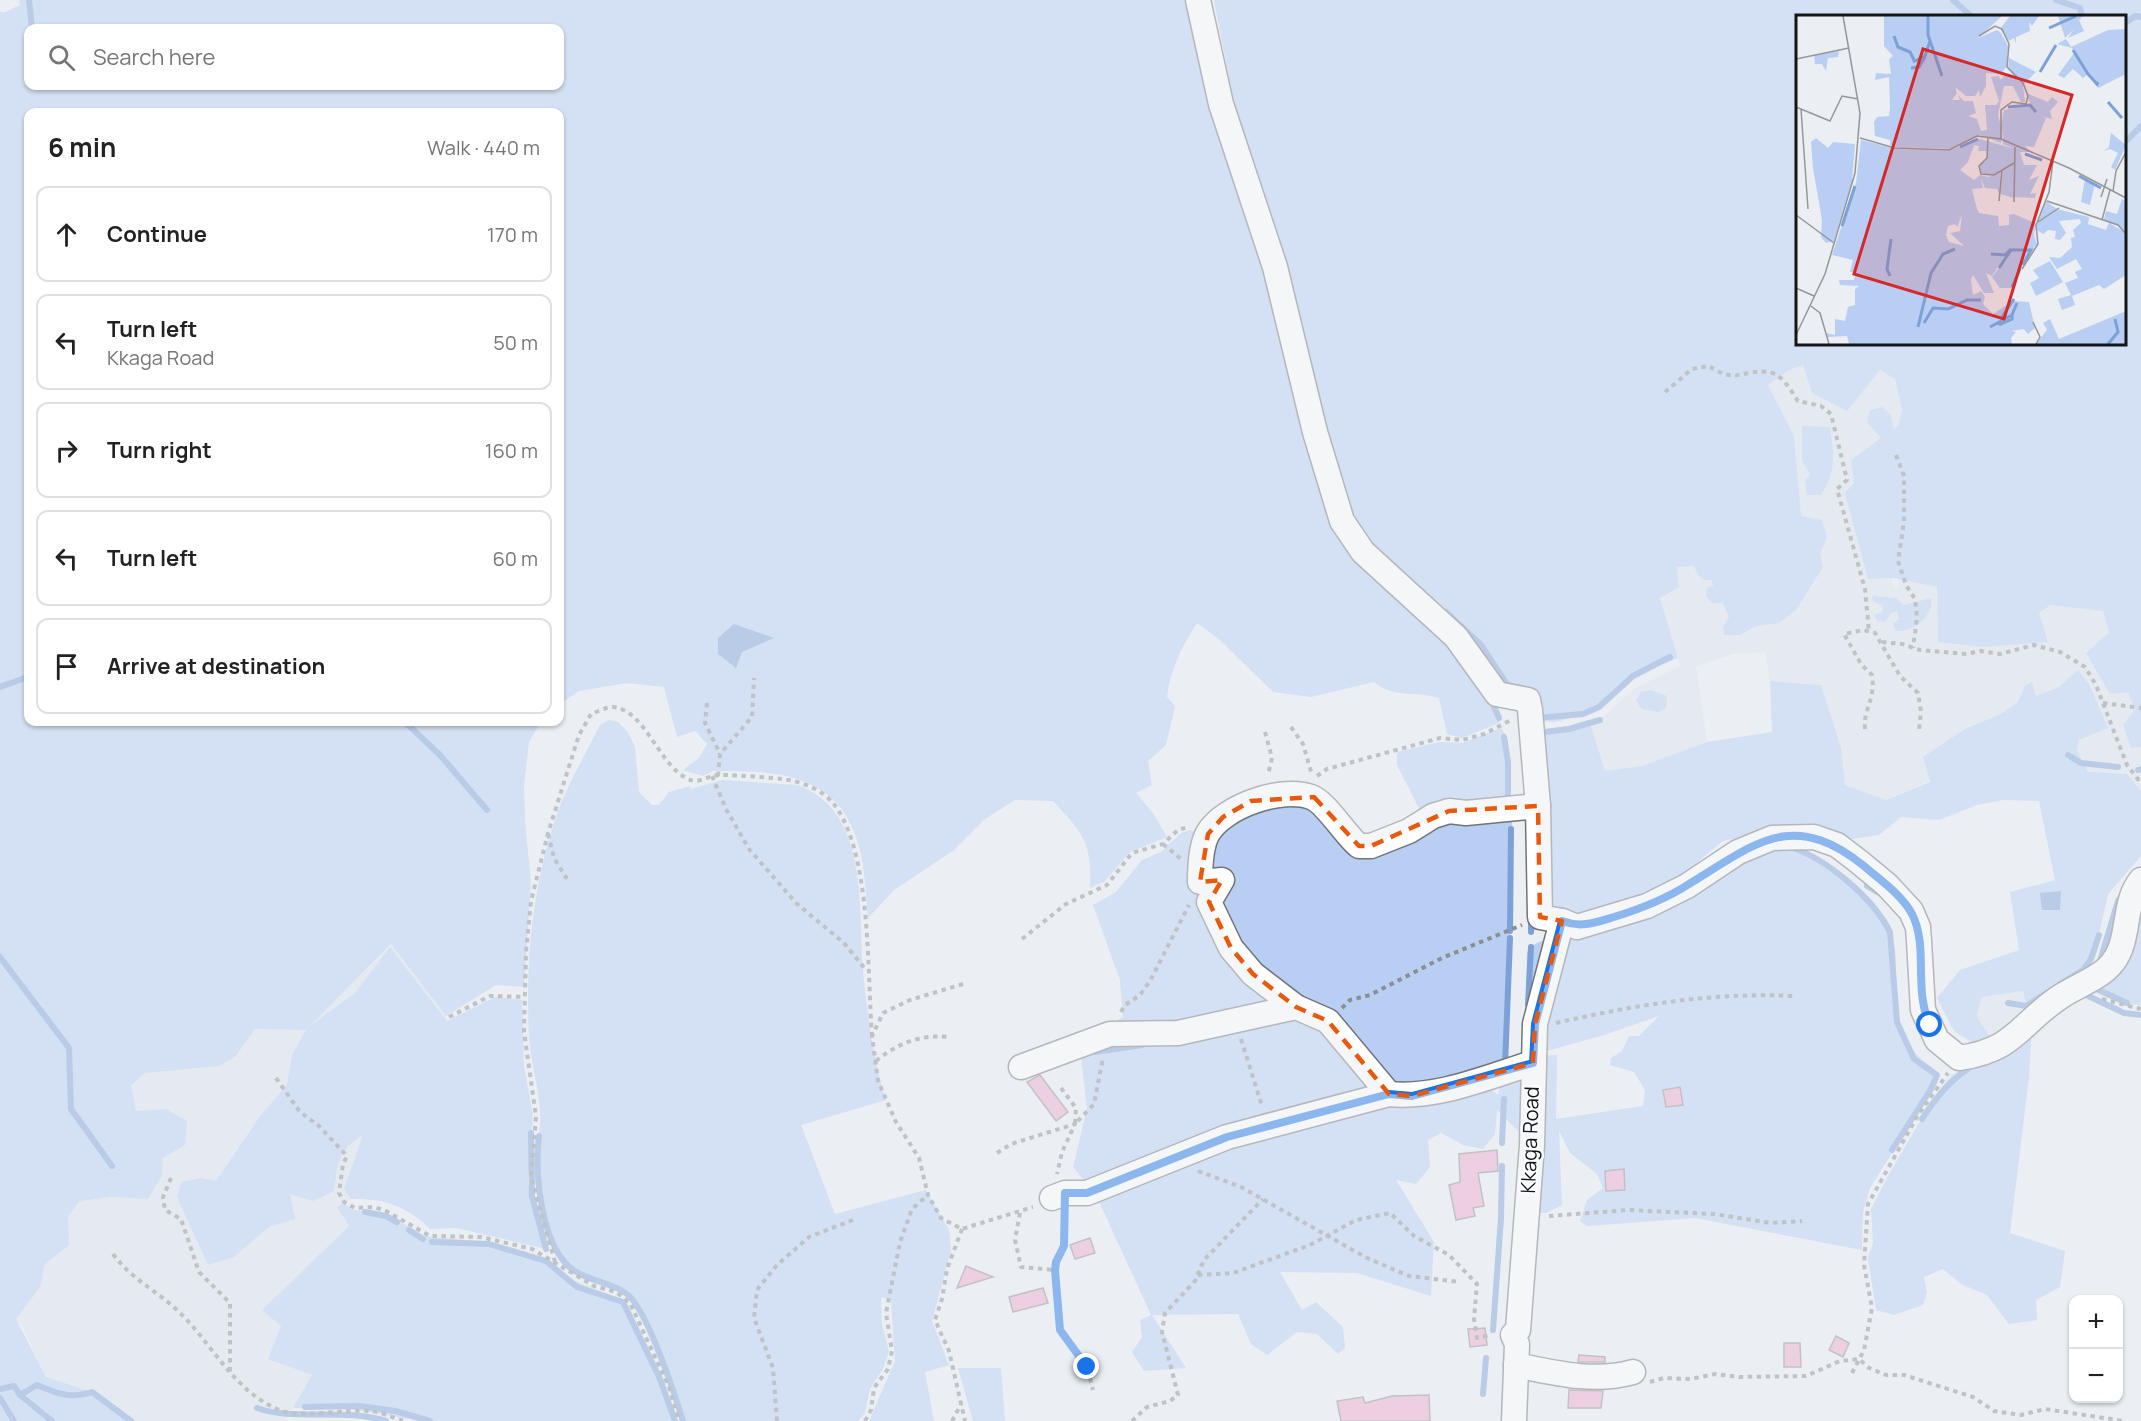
<!DOCTYPE html>
<meta charset="utf-8">
<style>
body{margin:0;font-family:Manrope,sans-serif;background:#f2f2f2;color:#222}
.controls{position:absolute;right:18px;bottom:18px;display:grid;overflow:hidden;border-radius:12px;box-shadow:0 2px 4px #0004}
.controls button{width:54px;height:54px;display:grid;place-items:center;padding:0;border:0;border-bottom:2px solid #e0e0e0;background:#fff;color:#222;font:30px sans-serif}
.stop{position:absolute;width:18px;height:18px;margin:-14px;border:4px solid #1a73e8;border-radius:50%;background:#fff}
.stop.end{background:#1a73e8;border-color:#fff;box-shadow:0 2px 6px #0008}
.list{margin:0;padding:0;list-style:none}
h2{display:flex;justify-content:space-between;align-items:center;height:78px;margin:0;padding:0 24px;font-size:26px}
h2 small{font-size:20px;font-weight:400;color:#767676}
.list li{display:grid;grid-template-columns:39px 1fr auto;gap:18px;align-items:center;box-sizing:border-box;height:96px;margin:0 12px 12px;padding:0 12px;border:2px solid #e0e0e0;border-radius:12px}
.list b{display:block;font-size:22px;white-space:nowrap}
.list p{margin:0;font-size:20px;white-space:nowrap;color:#767676}
.list em{font-size:20px;font-style:normal;color:#767676}
.icon{flex:none;width:33px;height:33px;fill:none;stroke:currentColor;stroke-width:2;stroke-linecap:round;stroke-linejoin:round}
.map{position:relative;flex:none;width:2141px;height:1421px;overflow:hidden}
.search{position:absolute;background:#fff;box-shadow:0 2px 4px #0004;left:24px;top:24px;width:540px;height:66px;display:flex;align-items:center;gap:15px;box-sizing:border-box;padding:0 21px;border-radius:12px;color:#767676;font-size:22px}
.panel{position:absolute;background:#fff;box-shadow:0 2px 4px #0004;left:24px;top:108px;width:540px;height:618px;border-radius:12px}
.map>svg:first-child{display:block}
.built{fill:#dee5f0}
.green{fill:#b8cef3;fill-rule:evenodd}
.water{fill:#7da0d7}
.lines{fill:none;stroke-linecap:round;stroke-linejoin:round}
.stream{stroke:#7da0d7;stroke-width:6}
.building{fill:#eda8c9;stroke:#918d8f;stroke-width:1.5}
.minor-casing{stroke:#727478;stroke-width:27}
.path{stroke:#8c8e91;stroke-width:4;stroke-dasharray:4.5 4.5;stroke-linecap:butt}
.minor{stroke:#fff;stroke-width:24}
.route{stroke:#1a73e8;stroke-width:8}
.marked{fill:none;stroke:#e8590c;stroke-width:4.5;stroke-dasharray:12 8;stroke-linejoin:round}
.labels{text-anchor:middle;stroke-width:5;stroke-linejoin:round;paint-order:stroke}
.street-label{font-size:20px;fill:#141517;stroke:#f9fbfe}
.inset-river{fill:none;stroke:#7da0d7;stroke-width:3}
.inset-road{fill:none;stroke:#95979a;stroke-width:1.5}
.view{fill:#d62828;fill-opacity:0.15;stroke:#d62828;stroke-width:3}
.inset-edge{fill:none;stroke:#141517;stroke-width:3}
</style>
<div class="map">
<svg width="2141" height="1421" viewBox="0 0 2141 1421">
<rect width="100%" height="100%" fill="#ebeef2"/>
<!-- built -->
<g class="built">
<path d="M1803,365L1880,370L1895,379L1902,410L1898,426L1851,460L1861,546L1868,579L1893,578L1892,583L1896,588L1900,584L1898,579L1937,587L1938,642H2047L2039,613L2050,605L2103,611L2135,709L2123,725L2131,748L2141,747V791L2041,810L2027,737L1886,800L1845,785L1841,747L1821,685L1770,681L1765,652L1733,654L1696,666L1707,742L1642,766L1605,771L1590,723L1604,716L1635,688L1680,666L1660,598L1679,587L1671,513L1794,436L1768,385L1789,370Z"/>
<path d="M392,944L446,1016L459,1038L431,1229L410,1211L376,1198L351,1199L337,1206L349,1226L262,1310L281,1326L313,1375L285,1421H131L92,1392L46,1377L23,1328L16,1319L41,1286L43,1265L69,1245L68,1216L80,1201L112,1197L148,1199L162,1176L166,1109L135,1111L131,1087L145,1073L236,1056L255,1029L306,1030Z"/>
<path d="M2023,991L2027,1007L2003,1030L1990,1037L1977,1017L1981,997Z"/>
</g>
<!-- green -->
<g class="green">
<path d="M19,0H1192L1264,267L1320,492L1329,512L1482,680L1502,717L1499,723L1462,738L1447,734L1439,698C1413,690 1395,699 1374,682L1311,697L1273,692L1220,640L1197,623C1182,645 1170,671 1167,697L1175,706L1166,745L1148,761L1152,785L1136,793L1153,813L1167,837L1130,852L1105,881L1090,888C1092,842 1083,833 1053,801L1015,800L985,819L954,850L894,890L868,918C866,897 865,875 861,854C843,774 783,771 713,771L703,776L683,770L699,758L707,744L695,731L677,737L664,687L627,683L579,691L560,704V112H28V722H541L529,742L524,785L525,822L531,882L524,987L496,985L446,1016L391,944L310,1026L355,993L390,947L447,1021L495,997L522,1000L524,1066L533,1116L528,1182L546,1249L456,1228L431,1229C405,1206 386,1198 351,1199L344,1189L363,1135C337,1150 338,1164 334,1191L313,1201L290,1194L295,1219L269,1227L234,1257L208,1265L177,1197L181,1182L201,1178L216,1181L261,1115L287,1085L292,1055L306,1030L255,1029L236,1056L219,1066L145,1073L131,1086L136,1111L166,1109L187,1121L185,1145L163,1158L162,1176L148,1199L112,1197L80,1201L68,1216L69,1245L44,1265L41,1286L16,1319L46,1377L92,1392L131,1421H0V12H5L20,5ZM28,28H560V86H28ZM734,624L773,638L742,652Z"/>
<path d="M1214,0H2141V747L2131,748L2123,725L2135,709L2128,692L2110,694L2086,653L2109,632L2103,611L2050,605L2039,613L2048,642L1982,647L1938,642L1937,587L1893,578L1868,579L1845,493L1854,483L1851,460L1881,438L1867,422L1870,410L1882,407L1890,414L1894,429L1898,426L1902,410L1895,379L1880,370L1847,411L1812,393L1803,365L1789,370L1768,385L1794,436L1801,516L1822,520L1827,537L1820,554L1823,567L1796,610L1779,623L1756,626L1740,635H1724L1723,627L1729,617L1723,603H1712L1706,596L1707,588L1713,586L1712,580C1701,581 1698,576 1694,566L1677,567L1679,587L1660,598L1678,658L1637,675L1601,708L1587,714L1555,722L1529,721L1517,711L1490,663L1458,619L1364,539L1349,512L1325,428L1283,251L1235,108ZM1798,16H2124V344H1798Z"/>
<path d="M1802,426L1830,427C1834,453 1837,471 1821,495H1807L1805,481L1810,474L1802,461Z"/>
<path d="M1872,596L1896,598L1904,605L1931,598C1934,617 1913,632 1896,631L1893,624L1899,619L1897,611L1891,613L1885,622L1877,621L1874,615L1882,612L1883,605L1873,602Z"/>
<path d="M2078,670L2090,686L2108,728L2079,740L2077,751L2088,772L2127,774L2141,791V856L2108,894L2096,948L2085,971L2027,1007L2023,991L1981,997L1977,1017L1990,1037L1973,1043L1954,1031L1937,998L1960,970L2019,950L2010,892L2055,880L2039,801L2003,800L1977,805L1939,820L1901,817L1879,835L1819,844L1764,832L1723,841L1668,886L1550,928L1530,931L1527,779L1535,731L1590,723L1605,771L1642,766L1707,742L1772,732L1770,681L1821,685L1841,747L1845,785L1886,800L1930,782L1923,757L1965,729L1999,715L2018,702L2025,686L2032,682L2036,696L2059,687Z"/>
<path d="M1651,690L1667,696L1666,708L1658,712L1642,709L1636,701L1641,692Z"/>
<path d="M609,720L618,722L627,731L635,747L639,792L652,805H659L669,792L690,786L691,789L722,780L797,785C870,810 858,910 863,970C866,1008 874,1064 886,1100L801,1125L835,1214L926,1190L949,1230L951,1250L932,1321L949,1365L925,1372L934,1421H869L895,1361L891,1300L881,1297L882,1325L889,1351L883,1369L870,1389L865,1413L858,1421H681C676,1405 640,1307 631,1300C612,1284 579,1284 563,1265C548,1244 535,1195 534,1170C534,1154 539,1140 540,1125C542,1095 530,1064 529,1035C525,959 533,883 558,811C569,782 586,753 600,725Z"/>
<path d="M1501,728C1514,742 1510,791 1511,811L1424,818L1397,765V752L1440,742L1462,743Z"/>
<path d="M1308,800L1357,849L1446,815L1512,821L1507,1071L1393,1087L1254,966L1211,895L1214,839L1246,808Z"/>
<path d="M1191,830L1198,834L1196,887L1204,908L1280,1004L1094,1036L1123,1017L1120,980L1093,905L1116,892L1142,860L1161,852L1181,833Z"/>
<path d="M1796,847C1834,859 1890,909 1895,949C1898,972 1891,999 1900,1022C1904,1032 1910,1047 1917,1055C1923,1062 1932,1066 1938,1073L1935,1085L1870,1188L1863,1212L1862,1250L1695,1218L1587,1226L1580,1221L1587,1200L1603,1188L1597,1174L1570,1153L1559,1131L1562,1205L1546,1213L1528,1212L1523,1136L1497,1110L1495,1134L1483,1149L1463,1145L1441,1133L1428,1140L1430,1167L1416,1184L1396,1180L1434,1242L1431,1296L1357,1273L1280,1272L1302,1310L1316,1302L1343,1327L1345,1348L1338,1354L1317,1334L1297,1332L1267,1355L1251,1344L1238,1314L1152,1315L1186,1368L1144,1371L1132,1352L1142,1337L1140,1320L1151,1315L1097,1197L1307,1120L1488,1087L1498,1095L1501,1076L1533,1057L1557,1055L1556,1119L1643,1106L1645,1090L1634,1072L1610,1065L1611,1058L1622,1051L1629,1036H1639L1659,1016L1604,1035L1525,1057L1527,952L1535,944L1732,854Z"/>
<path d="M2141,867V1006L2116,1000L2095,990L2092,980L2118,896Z"/>
<path d="M2033,1012L2029,1077L2010,1233L2065,1251L2060,1287L2036,1300L2037,1320L2009,1324L1987,1295L1961,1284L1943,1269L1924,1277L1927,1292L1923,1305L1894,1315L1876,1310L1868,1258L1873,1243L1871,1209L1888,1176L1936,1094L1952,1075L1967,1067Z"/>
<path d="M1311,1016L1377,1087L1088,1186L1073,1167L1087,1109L1081,1055L1133,1043Z"/>
<path d="M343,1203L354,1210L385,1213L424,1236L486,1242L543,1258L573,1280L624,1301L664,1384L677,1421H420L352,1409L293,1408L312,1375L268,1359L281,1326L262,1310L349,1226L337,1207Z"/>
<path d="M958,1368H1001L1005,1421H973Z"/>
</g>
<!-- water -->
<g class="water">
<path d="M734,624L774,638L742,652L736,668L718,654V638Z"/>
<path d="M2061,891L2060,910H2042L2040,893Z"/>
</g>
<g class="lines">
<!-- stream -->
<g class="stream">
<path d="M29,0L32,28"/>
<path d="M1953,0L1971,16"/>
<path d="M2056,0L2080,8L2082,16"/>
<path d="M2124,24L2135,16L2141,17"/>
<path d="M2124,143L2141,126"/>
<path d="M1446,612L1481,645L1510,689"/>
<path d="M0,687L28,677"/>
<path d="M1491,699L1499,718"/>
<path d="M1536,718L1583,714L1599,707L1633,676L1670,657"/>
<path d="M374,722H405L439,754L487,810"/>
<path d="M1536,733L1569,729L1600,720"/>
<path d="M1504,737L1508,762V804"/>
<path d="M2068,755L2081,763L2118,767"/>
<path d="M2138,770L2141,769"/>
<path d="M1790,847C1826,858 1873,898 1890,932L1897,1022L1914,1059L1937,1075L1931,1089L1892,1150"/>
<path d="M1867,886L1879,893"/>
<path d="M1531,917V932"/>
<path d="M1510,931L1511,829"/>
<path d="M0,957L69,1048L71,1109L112,1166"/>
<path d="M2099,964L2118,901L2123,895"/>
<path d="M2094,985L2096,989L2127,1003"/>
<path d="M2082,993L2124,1013L2141,1015"/>
<path d="M2008,1003L2026,1006L2083,970L2091,959L2099,935"/>
<path d="M1528,1005L1531,947"/>
<path d="M1095,1052L1142,1045"/>
<path d="M1505,1066L1510,938"/>
<path d="M1922,1119C1937,1096 1951,1079 1975,1064"/>
<path d="M531,1133L532,1196L546,1249"/>
<path d="M539,1136C534,1172 541,1250 575,1271C591,1282 620,1284 632,1299C652,1325 673,1389 683,1421"/>
<path d="M1502,1143L1504,1099"/>
<path d="M365,1212L386,1216L397,1222"/>
<path d="M409,1230L423,1239"/>
<path d="M432,1242L489,1244L546,1261L577,1287L623,1302L660,1379L675,1421"/>
<path d="M1493,1330L1501,1218L1502,1166"/>
<path d="M0,1389L14,1386L20,1395L52,1421"/>
<path d="M1483,1394L1486,1358"/>
<path d="M20,1395L37,1385C58,1394 70,1399 92,1392L131,1421"/>
<path d="M0,1398L14,1421"/>
<path d="M305,1407L360,1406L395,1411L430,1421"/>
<path d="M257,1408C292,1421 346,1408 386,1421"/>
</g>
</g>
<!-- building -->
<g class="building">
<path d="M1040,1075L1068,1112L1056,1121L1027,1082Z"/>
<path d="M1680,1087L1683,1105L1666,1107L1663,1090Z"/>
<path d="M1497,1150L1498,1171L1478,1173L1484,1206L1473,1208L1475,1216L1456,1220L1449,1185L1460,1182L1459,1154Z"/>
<path d="M1624,1169L1625,1190L1606,1191L1605,1171Z"/>
<path d="M1090,1238L1095,1253L1075,1259L1070,1245Z"/>
<path d="M966,1266L993,1277L957,1288Z"/>
<path d="M1043,1288L1048,1303L1013,1312L1009,1297Z"/>
<path d="M1485,1328L1487,1345L1470,1347L1468,1329Z"/>
<path d="M1836,1336L1849,1343L1843,1357L1829,1350Z"/>
<path d="M1784,1343H1800L1801,1367H1784Z"/>
<path d="M1579,1355L1605,1357V1362H1578Z"/>
<path d="M1569,1390L1603,1391L1601,1408H1568Z"/>
<path d="M1429,1395L1430,1421H1341L1337,1401L1363,1397L1365,1403L1392,1396Z"/>
</g>
<g class="lines">
<!-- minor casing -->
<g class="minor-casing">
<g id="minor">
<path d="M1198,0L1221,104L1275,267L1315,432L1342,521L1363,552L1456,637L1497,694L1528,700L1530,710L1538,806L1540,917L1562,921L1535,1024L1532,1145L1518,1330L1513,1335L1517,1344L1514,1421"/>
<path d="M1562,921L1577,927L1647,906L1687,886L1738,852L1772,838L1814,837L1837,845L1858,861L1887,885L1911,911L1918,927L1919,941L1923,1010L1937,1040L1959,1058C2017,1050 2020,1022 2063,995C2079,985 2102,977 2113,962C2131,939 2122,903 2141,880"/>
<path d="M1021,1067L1110,1034L1178,1033L1296,1007"/>
<path d="M1389,1094L1328,1021L1296,1007L1253,974L1231,948L1209,902L1222,880L1200,882C1200,868 1201,845 1208,833C1224,806 1283,786 1311,797C1326,802 1345,835 1359,846H1371L1409,831L1433,816L1449,811L1466,813L1538,806"/>
<path d="M1052,1198L1065,1193H1087L1227,1137L1389,1094C1437,1099 1487,1077 1533,1063"/>
<path d="M1516,1365C1555,1373 1594,1383 1633,1372"/>
</g>
</g>
<!-- path -->
<g class="path">
<path d="M1665,392L1692,369L1709,366C1737,385 1741,369 1768,372C1782,373 1791,391 1798,401L1821,406L1831,414L1847,480L1837,489L1865,589L1869,632"/>
<path d="M1896,455L1904,476V522L1898,561L1906,585L1915,599L1917,618L1913,648"/>
<path d="M1882,642L1902,644L1920,650L1966,654L1981,651L2000,654L2034,645L2060,652L2085,667L2096,685L2127,765L2141,783"/>
<path d="M707,703L705,723L720,754"/>
<path d="M2103,703L2141,708"/>
<path d="M1291,727L1303,744L1312,775"/>
<path d="M1865,729C1863,708 1876,700 1872,675L1861,664L1844,634L1863,630L1875,633L1900,676L1918,693L1921,711L1919,731"/>
<path d="M1265,732L1272,758L1268,775"/>
<path d="M712,776L726,809L749,849L796,903L844,943L866,970"/>
<path d="M718,776L720,754L752,717L754,678"/>
<path d="M1317,776L1327,769L1440,738L1462,740L1484,734L1511,720"/>
<path d="M548,834L554,858L567,879"/>
<path d="M1163,844L1181,859"/>
<path d="M1022,939L1066,904L1107,885L1132,853L1163,844L1178,830L1188,827"/>
<path d="M963,984L910,1000L883,1013L872,1036L878,1081L896,1122L919,1158L928,1195L941,1218L962,1229L1033,1207"/>
<path d="M2102,999L2141,1009"/>
<path d="M1342,1008L1350,1000L1370,995L1442,958L1522,925"/>
<path d="M1121,1012L1125,1005L1140,995L1150,981L1189,905"/>
<path d="M449,1017L490,996L525,997"/>
<path d="M1556,1023C1635,1005 1713,992 1794,996"/>
<path d="M1241,1039L1262,1106"/>
<path d="M876,1061C898,1043 921,1034 949,1037"/>
<path d="M276,1078L300,1112L319,1126L347,1156L343,1164L339,1193L344,1202L355,1208L374,1207L386,1211L430,1236L481,1237L532,1249L594,1286L616,1292L630,1303L669,1387L679,1421"/>
<path d="M1061,1088L1076,1108L1075,1124L1094,1104L1103,1058"/>
<path d="M997,1153L1011,1144L1075,1124L1062,1152L1057,1174"/>
<path d="M1198,1171L1241,1187L1367,1258L1409,1276L1460,1282"/>
<path d="M171,1178L163,1197L165,1210L181,1219L199,1272L230,1303V1373"/>
<path d="M1020,1213L1015,1240L1021,1267L1055,1270L1060,1330L1087,1367L1093,1390"/>
<path d="M1549,1216L1628,1210L1714,1214L1771,1223L1802,1221"/>
<path d="M962,1229L947,1269L942,1299L935,1320L949,1351L965,1421"/>
<path d="M113,1254C132,1280 155,1289 178,1311C213,1344 234,1393 282,1411C300,1418 347,1409 369,1411C380,1411 393,1418 404,1421"/>
<path d="M555,1262L531,1177L536,1117L524,1031L526,952L531,901L548,833L579,735L591,714C597,712 606,707 613,707C645,710 658,763 686,778C696,784 703,779 712,776C722,773 776,778 789,780C805,783 823,791 833,803C872,851 867,974 872,1036"/>
<path d="M1055,1270L1056,1262L1064,1247L1066,1215"/>
<path d="M1198,1275L1233,1273L1310,1245L1356,1220L1390,1213L1414,1236L1449,1255L1477,1284L1474,1319L1477,1338L1492,1335"/>
<path d="M1852,1373L1864,1350L1872,1308L1864,1265L1868,1204L1918,1115L1948,1073"/>
<path d="M1650,1382L1664,1378L1691,1379L1715,1374L1739,1377L1806,1376L1840,1361L1859,1359L1869,1368L1886,1375H1904L1973,1397L1994,1411L2021,1415L2045,1409L2124,1421"/>
<path d="M777,1421L773,1368L754,1318L757,1290L777,1265L809,1237L853,1220"/>
<path d="M865,1421L871,1410L874,1388L888,1369L892,1351L886,1313L900,1242L912,1209L928,1195"/>
<path d="M952,1421L961,1404"/>
<path d="M1132,1421L1147,1407L1170,1401L1178,1395L1162,1332L1165,1313L1195,1281L1204,1260L1263,1199"/>
</g>
<!-- minor -->
<use href="#minor" class="minor"/>
</g>
<g class="lines">
<!-- route -->
<path class="route" d="M1087,1367L1060,1330L1055,1270L1056,1262L1064,1246L1065,1193H1087L1227,1137L1389,1094L1412,1096L1533,1063L1535,1024L1562,921C1581,928 1594,923 1614,917C1640,909 1666,899 1689,884C1755,844 1792,808 1864,866C1880,880 1902,895 1912,914C1929,947 1913,990 1930,1025"/>
</g>
<!-- marked area -->
<path d="M0 0H2141V1421H0ZM1314,797L1359,846H1371L1449,811L1538,806L1540,917L1562,921L1535,1024L1533,1063L1412,1096L1389,1094L1328,1021L1296,1007L1253,974L1231,948L1209,902L1222,880L1200,882L1208,834L1223,817L1251,801Z" fill="#ebeef2" fill-opacity=".55" fill-rule="evenodd"/>
<path class="marked" d="M1314,797L1359,846H1371L1449,811L1538,806L1540,917L1562,921L1535,1024L1533,1063L1412,1096L1389,1094L1328,1021L1296,1007L1253,974L1231,948L1209,902L1222,880L1200,882L1208,834L1223,817L1251,801Z"/>
<g class="labels">
<!-- street labels -->
<g class="street-label">
<text transform="translate(1530 1140) rotate(-88)" y="7">Kkaga Road</text>
</g>
</g>
<!-- overview -->
<g transform="translate(1796 15)">
<rect width="330" height="330" fill="#ebeef2"/>
<path d="M88,1H206L182,23L201,15L205,18L212,31L211,51L205,59L190,58V71L184,82L183,75L179,81H170L159,72L161,78L156,85H164L162,80L168,86H177L180,98L172,101L181,104L185,116L191,115L189,90H200L203,86L195,62L203,61L204,65L212,58L217,61L212,54L213,43L240,57L227,70L229,87H225L217,71H208L202,100L205,111L208,95L235,90L230,78L252,87L256,82L262,87L254,96L256,104L245,101L250,103L238,132L229,131L235,137H224L228,150H241L233,165L243,161L234,179L240,178L239,183L219,182L218,159V183L204,179L207,154L197,160L185,158L184,149L191,143V136H182L183,131L178,130L172,147L164,155L178,165L184,160L192,162L205,157L203,179L201,174L189,173L185,164L187,173L176,174L181,194L183,198L202,201L203,211L213,210V200L218,199L241,209L250,186L261,194L293,202L292,209L310,215L313,208L321,210L330,220V260L308,274L303,270L276,281L279,290L266,295L262,284L275,280L269,268L282,263L279,257L286,254L280,244L261,254L253,242L264,243L276,232L275,223L279,222L277,215L285,208L284,204L263,206L270,218L264,225L259,224L260,216L252,215L247,219L241,215L240,209L238,220L241,229L230,242L216,273H204L196,262L202,254L204,248L196,261L190,258L198,278H188L177,260L175,265L177,280L185,276L189,282L187,289L197,299L217,286L233,287L239,313L232,319L228,314L216,316L220,317L215,323L216,329H53L51,321L31,322L30,318L39,320V304L49,306L52,292L59,290V274L63,271L44,270L43,265H58L60,257H54L57,245L36,240L60,168L65,125L100,134L152,136L184,124L219,134L207,129L206,112L205,128L184,120L156,134L100,132L94,130V125L79,121L78,107L81,102L93,101L94,93L93,62L79,65L80,58L95,59L93,44L97,41L88,31ZM166,200L164,216L154,218L168,231L153,227L150,220L152,211L159,209L161,212ZM214,1H243L236,11L233,7L234,16L220,22V28L218,23L213,26L204,14ZM262,1H287L283,5L288,16L272,23L278,14L269,23ZM330,14V59L302,73L292,59L287,63L277,54L268,63L262,60L278,38L276,33L261,29L270,24L275,32L312,15ZM43,36L42,42L32,43L30,56L26,49H19L18,40ZM315,118L330,130L319,155L315,152L322,138L314,134L308,136L313,132ZM20,123L32,133L37,127L59,129L56,166L38,226L30,228L25,222L26,205L17,153L15,127ZM289,164L299,169L294,190L285,187ZM326,184L330,186V218L308,205L310,196L321,199ZM254,246L267,267L240,281L234,268L243,263L237,255ZM330,296V329H240L251,315L247,308L254,304L263,324Z" fill="#b8cef3" fill-rule="evenodd"/>
<path class="inset-river" d="M132,1V20L146,61M253,13L280,1M98,21L102,32L114,37L118,45M277,35L292,59L301,69L302,67M117,47L129,41L134,26M115,53L123,52L129,42M244,57L260,30M312,87L326,103M212,92L234,90L240,97M164,132L182,124M229,139L246,145M283,161L305,173M46,211L59,171M195,239L209,240L215,234M203,253L215,235H235L227,250M94,261L91,254L95,224M216,272L224,254M206,302L218,284M128,308L137,293L152,294L171,285H185M203,310L216,304V300M122,312L135,258L147,239L159,234M194,312L216,300L221,288M312,329L322,317L319,304"/>
<path class="inset-road" d="M183,21L199,11L206,14L213,29L211,52L227,68L232,81L230,89L216,87L205,95V124M0,44L53,33M0,92L34,106L46,81L62,84M5,94L12,194M64,123L99,133L153,135L181,121L205,124L273,153L330,183M192,123L191,143L183,151L185,159L198,160L218,148M317,176L320,156L330,137M305,182L311,164M203,186L206,155M251,186L322,210L330,219M218,187L219,132M0,200L38,228M306,205L314,175M242,207L263,193M226,254L242,229L240,210L253,177L257,146M0,273L18,281M15,291L24,298L33,329M237,307L244,322L240,329M0,320L29,259L59,158L64,98L47,1"/>
<path class="view" d="M127,34L276,80L208,304L58,259Z"/>
<rect width="330" height="330" class="inset-edge"/>
</g>
</svg>
<div class="controls">
<button>+</button>
<button>−</button>
</div>
<div class="stop" style="left:1930px;top:1025px"></div>
<div class="stop end" style="left:1087px;top:1367px"></div>
<div class="search"><svg class="icon" aria-label="search" viewBox="0 0 24 24"><circle cx="10" cy="10" r="6"/><path d="M15 15l6 6"/></svg>Search here</div>
<section class="panel">
<h2>6 min<small>Walk · 440 m</small></h2>
<ul class="list">
<li><svg class="icon" aria-label="ahead" viewBox="0 0 24 24"><path d="M12 20V5M6 11l6-6 6 6"/></svg><div><b>Continue</b></div><em>170 m</em></li>
<li><svg class="icon" aria-label="left" viewBox="0 0 24 24"><path d="M17 20v-9H6M10 6l-5 5 5 5"/></svg><div><b>Turn left</b><p>Kkaga Road</p></div><em>50 m</em></li>
<li><svg class="icon" aria-label="right" viewBox="0 0 24 24"><path d="M7 20v-9h11M14 6l5 5-5 5"/></svg><div><b>Turn right</b></div><em>160 m</em></li>
<li><svg class="icon" aria-label="left" viewBox="0 0 24 24"><path d="M17 20v-9H6M10 6l-5 5 5 5"/></svg><div><b>Turn left</b></div><em>60 m</em></li>
<li><svg class="icon" aria-label="arrive" viewBox="0 0 24 24"><path d="M6 21V4h12l-3 4 3 4H6"/></svg><div><b>Arrive at destination</b></div></li>
</ul>
</section>
</div>
